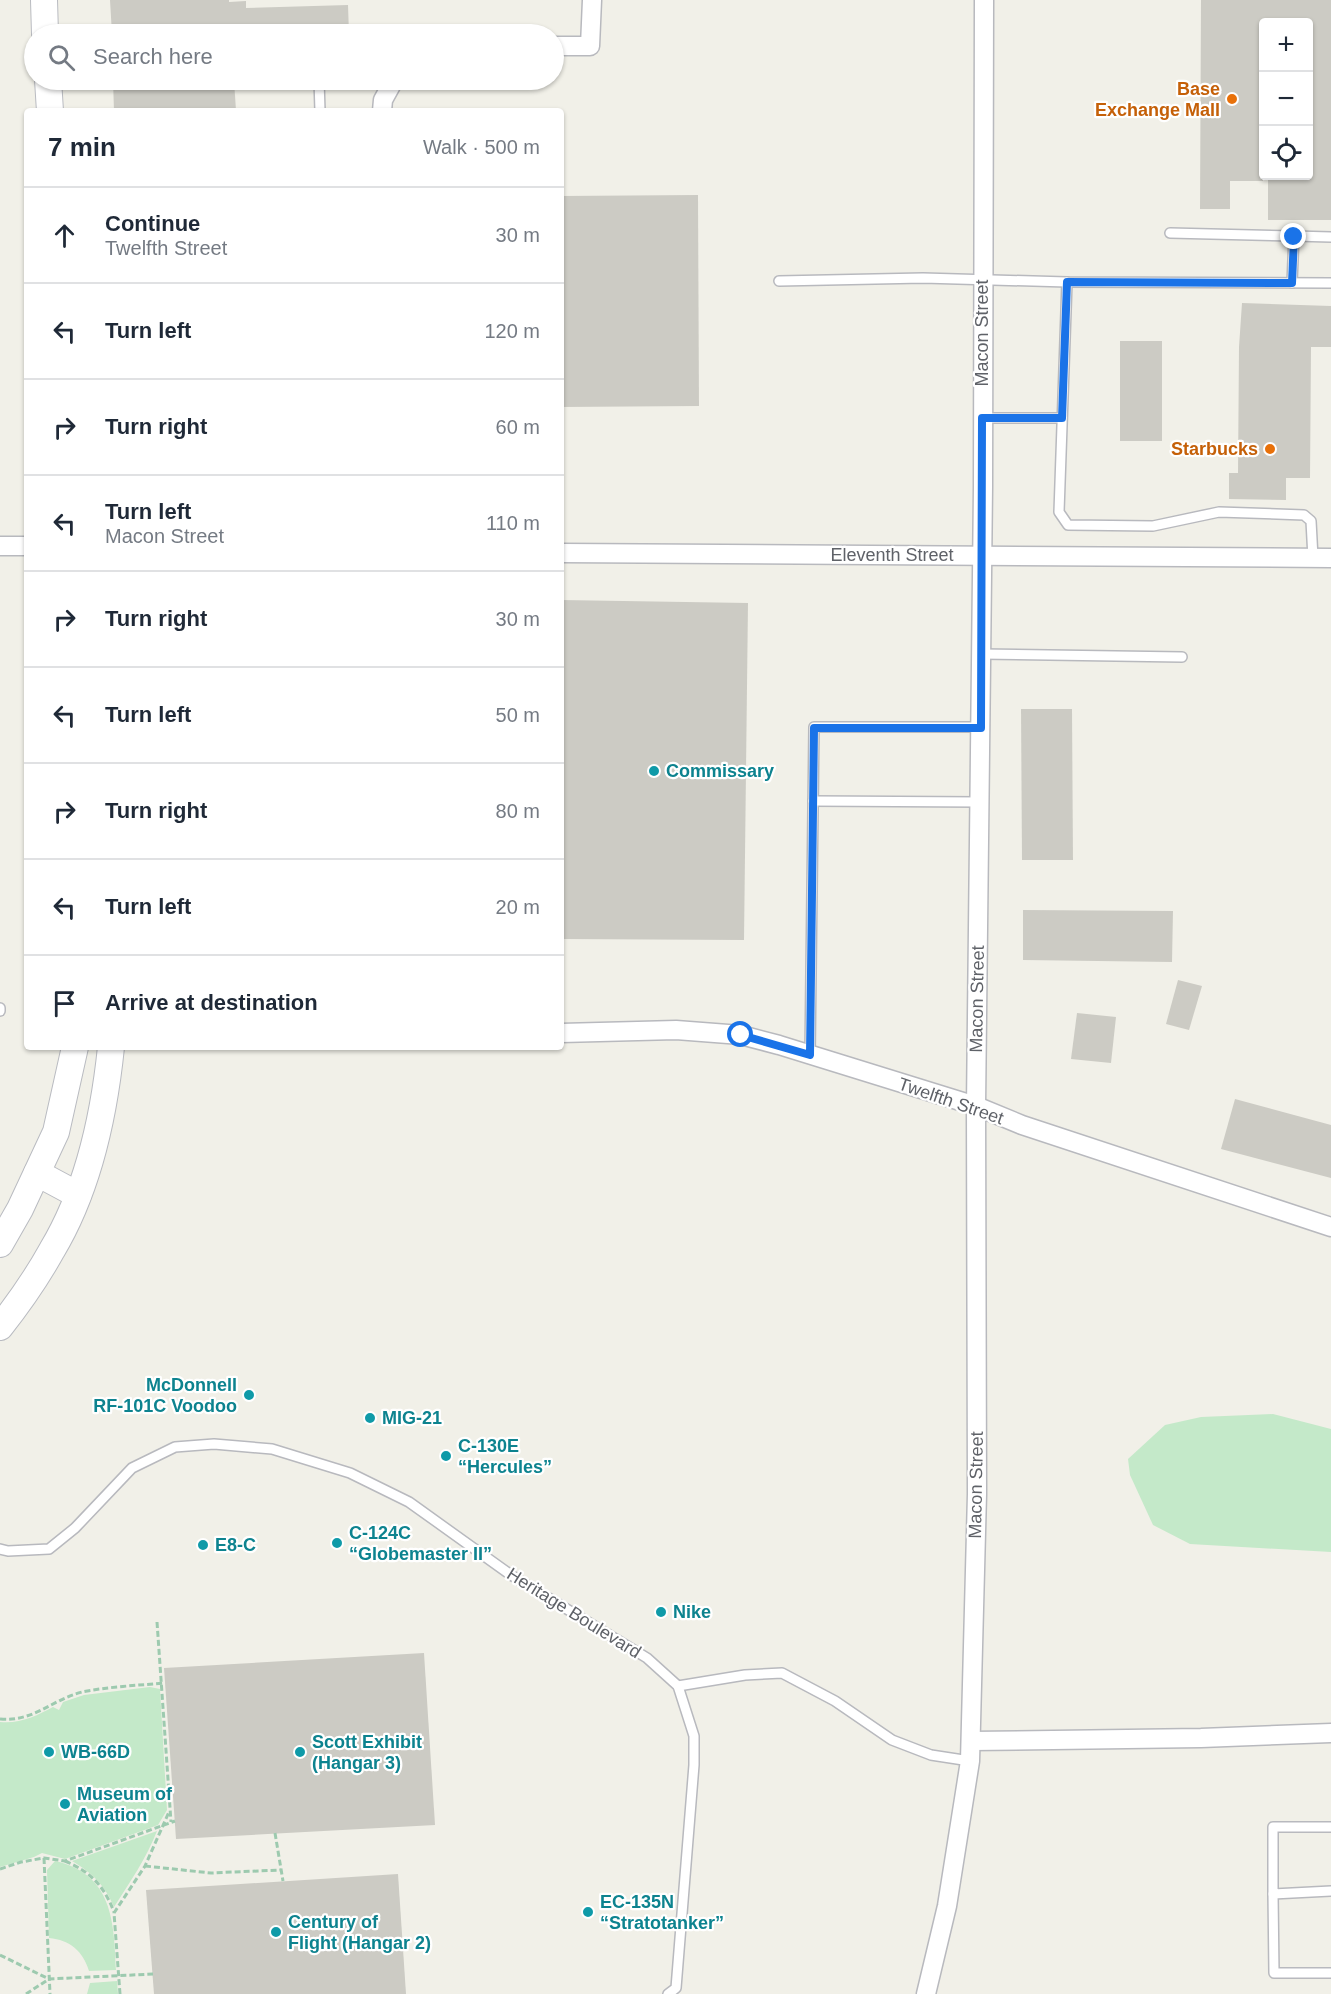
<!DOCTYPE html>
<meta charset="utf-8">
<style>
body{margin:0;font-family:Helvetica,sans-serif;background:#f6f6f7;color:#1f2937}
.controls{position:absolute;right:18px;top:18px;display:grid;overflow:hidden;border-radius:6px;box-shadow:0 2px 4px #0004}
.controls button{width:54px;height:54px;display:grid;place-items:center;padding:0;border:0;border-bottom:2px solid #e0e1e3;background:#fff;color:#1f2937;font:30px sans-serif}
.stop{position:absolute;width:18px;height:18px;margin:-14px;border:4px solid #1a73e8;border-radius:50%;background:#fff}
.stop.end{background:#1a73e8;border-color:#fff;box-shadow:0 2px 6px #0008}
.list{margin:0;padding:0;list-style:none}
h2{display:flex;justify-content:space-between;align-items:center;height:78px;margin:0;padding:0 24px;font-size:26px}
h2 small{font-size:20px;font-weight:400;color:#747a83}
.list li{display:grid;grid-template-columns:39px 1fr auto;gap:18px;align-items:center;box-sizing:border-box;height:96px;padding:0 24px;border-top:2px solid #e0e1e3}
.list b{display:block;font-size:22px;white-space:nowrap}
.list p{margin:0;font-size:20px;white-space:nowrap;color:#747a83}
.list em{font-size:20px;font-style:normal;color:#747a83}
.icon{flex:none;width:33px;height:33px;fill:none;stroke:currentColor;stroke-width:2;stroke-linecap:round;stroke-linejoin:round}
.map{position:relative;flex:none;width:1331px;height:1994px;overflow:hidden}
.search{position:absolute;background:#fff;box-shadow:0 2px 4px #0004;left:24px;top:24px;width:540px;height:66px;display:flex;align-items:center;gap:15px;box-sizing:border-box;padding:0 21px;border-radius:33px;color:#747a83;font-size:22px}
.panel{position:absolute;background:#fff;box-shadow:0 2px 4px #0004;left:24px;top:108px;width:540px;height:942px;border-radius:6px}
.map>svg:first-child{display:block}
.green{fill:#c4e9c9}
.building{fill:#cccbc4}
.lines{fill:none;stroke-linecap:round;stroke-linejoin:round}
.lane-casing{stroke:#b8b9be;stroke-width:12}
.street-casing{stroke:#b8b9be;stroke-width:21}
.secondary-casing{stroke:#b9bbc1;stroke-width:28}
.path{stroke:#9dcaaf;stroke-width:3;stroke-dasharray:6 3;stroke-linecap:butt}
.lane{stroke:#fff;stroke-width:9}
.street{stroke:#fff;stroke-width:18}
.secondary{stroke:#fff;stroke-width:26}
.route{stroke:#1a73e8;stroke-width:8}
.food-dot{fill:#e8710a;stroke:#fff;stroke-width:2}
.culture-dot{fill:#0f9aa8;stroke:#fff;stroke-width:2}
.labels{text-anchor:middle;stroke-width:4.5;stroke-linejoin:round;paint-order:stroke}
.food-label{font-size:18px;font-weight:bold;fill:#c56008;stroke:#fff;text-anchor:end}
.street-label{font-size:18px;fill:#5f6268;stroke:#fff}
.culture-label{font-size:18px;font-weight:bold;fill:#0d838f;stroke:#fff;text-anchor:start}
</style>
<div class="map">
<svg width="1331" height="1994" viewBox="0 0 1331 1994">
<rect width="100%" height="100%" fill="#f1f0e8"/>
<!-- green -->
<g class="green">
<path d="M1273,1414L1331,1429V1552L1190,1544L1153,1525L1130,1475L1128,1459L1165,1425L1201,1417Z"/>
<path d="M150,1687L160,1689L167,1810L158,1825L65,1859L42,1853L34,1857L0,1867V1722C20,1724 36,1716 53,1707L59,1710L63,1702L84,1695Z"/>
<path d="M157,1831C146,1859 130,1882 114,1907C105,1885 92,1873 72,1861Z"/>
<path d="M55,1861C113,1874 114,1922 116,1970L89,1971C83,1951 70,1940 49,1938L47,1870Z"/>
<path d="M117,1981L118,1994H87L90,1983Z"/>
</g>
<!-- building -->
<g class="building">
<path d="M110,0H229V2L246,1V8L348,5L349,34H112Z"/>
<path d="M1201,0H1331V220H1268V176H1308V22H1263V181H1230V209H1200Z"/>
<path d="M113,80H234L236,111H114Z"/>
<path d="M698,195L699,406L561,407V196Z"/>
<path d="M1242,303L1331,306V347H1311L1310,478H1286V500L1229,499V473H1238L1239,347Z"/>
<rect x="1120" y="341" width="42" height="100"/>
<path d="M561,600L748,603L744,940L561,939Z"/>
<path d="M1021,709H1072L1073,860H1022Z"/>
<path d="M1023,910L1173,911L1172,962L1023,960Z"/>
<path d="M1178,980L1202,986L1189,1030L1166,1024Z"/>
<path d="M1077,1013L1116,1017L1111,1063L1071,1059Z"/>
<path d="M1235,1099L1331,1125V1178L1221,1149Z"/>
<path d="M424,1653L435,1825L176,1839L164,1668Z"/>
<path d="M398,1874L406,1994H154L146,1890Z"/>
</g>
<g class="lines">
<!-- lane casing -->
<g class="lane-casing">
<g id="lane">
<path d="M319,80L320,111"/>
<path d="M1170,233L1294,236"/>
<path d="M779,281L923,278L1067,282L1331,283"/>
<path d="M1067,282L1059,512L1068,525L1153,526L1219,512L1304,515L1311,521L1313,558"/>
<path d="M1292,283L1294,236L1331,237"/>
<path d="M982,418H1062"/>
<path d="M981,654L1182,657"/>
<path d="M813,801L980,802"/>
<path d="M0,1008V1011"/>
<path d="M810,1055L814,727H981"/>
<path d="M0,1549L8,1551L49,1549L75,1528L132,1468L175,1447L214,1444L272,1449L350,1473L409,1502L511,1575L647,1658L678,1686L694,1736V1765L676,1988L668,1994"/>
<path d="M678,1686L745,1675L782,1673L835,1701L892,1740L931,1755L970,1761"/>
<path d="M1331,1827H1273V1894L1331,1891"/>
<path d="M1273,1894L1274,1973H1331"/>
</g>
</g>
<!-- street casing -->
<g class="street-casing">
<g id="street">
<path d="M554,46H590L592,0"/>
<path d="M382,111L383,100L394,80"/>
<path d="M0,546H27"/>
<path d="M561,553L1331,558"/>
<path d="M561,1033L676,1030L741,1035L779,1045L976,1106L1022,1125L1331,1227"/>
<path d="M971,1741L1201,1738L1331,1733"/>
<path d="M926,1994L947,1906L970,1761L977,1494L976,1106L983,487L984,0"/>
</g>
</g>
<!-- secondary casing -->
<g class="secondary-casing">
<g id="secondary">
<path d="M44,0L45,34"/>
<path d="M48,80L50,111"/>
<path d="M37,1173L78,1195"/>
<path d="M0,1244L20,1209L56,1132L75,1047"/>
<path d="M0,1327C19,1303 37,1277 52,1250C88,1190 104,1116 111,1047"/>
</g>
</g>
<!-- path -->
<g class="path">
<path d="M157,1622L171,1822"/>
<path d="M0,1719C34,1722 51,1700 82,1692C106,1687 141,1685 165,1683"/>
<path d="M275,1833L283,1881"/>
<path d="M44,1858L50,1994"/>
<path d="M65,1861C91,1872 104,1886 114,1912"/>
<path d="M145,1866L211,1873L281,1870"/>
<path d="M0,1869L21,1862L44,1858L65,1861L175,1821"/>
<path d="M0,1955L49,1979L153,1974"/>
<path d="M26,1994L49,1979"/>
<path d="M120,1994L114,1913L145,1866L169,1812"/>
</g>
<!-- lane -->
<use href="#lane" class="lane"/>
<!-- street -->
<use href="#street" class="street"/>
<!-- secondary -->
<use href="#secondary" class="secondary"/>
</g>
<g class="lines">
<!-- route -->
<path class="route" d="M741,1035L810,1055L814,728H981L982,418H1062L1067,282L1292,283L1294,237"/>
</g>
<!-- markers -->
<g class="food-dot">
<circle cx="1232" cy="99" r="6"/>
<circle cx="1270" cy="449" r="6"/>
</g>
<g class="culture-dot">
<circle cx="654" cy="771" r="6"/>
<circle cx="249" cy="1395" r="6"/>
<circle cx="370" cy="1418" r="6"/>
<circle cx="446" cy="1456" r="6"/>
<circle cx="337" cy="1543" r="6"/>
<circle cx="203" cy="1545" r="6"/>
<circle cx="661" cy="1612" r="6"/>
<circle cx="49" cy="1752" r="6"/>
<circle cx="300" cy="1752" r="6"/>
<circle cx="65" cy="1804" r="6"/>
<circle cx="588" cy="1912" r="6"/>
<circle cx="276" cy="1932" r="6"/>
</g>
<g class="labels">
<!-- food labels -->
<g class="food-label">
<text x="1220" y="95">Base<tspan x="1220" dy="21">Exchange Mall</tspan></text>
<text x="1258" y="455">Starbucks</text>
</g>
<!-- street labels -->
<g class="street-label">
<text transform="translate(982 333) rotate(-90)" y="6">Macon Street</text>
<text x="892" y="561">Eleventh Street</text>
<text transform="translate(977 999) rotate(-89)" y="6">Macon Street</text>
<text transform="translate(951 1101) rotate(19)" y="6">Twelfth Street</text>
<text transform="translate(976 1485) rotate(-89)" y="6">Macon Street</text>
<text transform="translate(574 1613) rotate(32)" y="6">Heritage Boulevard</text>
</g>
<!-- culture labels -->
<g class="culture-label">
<text x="666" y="777">Commissary</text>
<text x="237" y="1391" text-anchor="end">McDonnell<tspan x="237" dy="21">RF-101C Voodoo</tspan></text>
<text x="382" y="1424">MIG-21</text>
<text x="458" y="1452">C-130E<tspan x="458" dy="21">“Hercules”</tspan></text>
<text x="349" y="1539">C-124C<tspan x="349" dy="21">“Globemaster II”</tspan></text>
<text x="215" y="1551">E8-C</text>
<text x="673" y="1618">Nike</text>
<text x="312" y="1748">Scott Exhibit<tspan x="312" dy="21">(Hangar 3)</tspan></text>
<text x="61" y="1758">WB-66D</text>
<text x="77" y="1800">Museum of<tspan x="77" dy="21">Aviation</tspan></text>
<text x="600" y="1908">EC-135N<tspan x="600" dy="21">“Stratotanker”</tspan></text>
<text x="288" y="1928">Century of<tspan x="288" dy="21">Flight (Hangar 2)</tspan></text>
</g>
</g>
</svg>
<div class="controls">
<button>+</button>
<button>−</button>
<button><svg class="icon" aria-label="locate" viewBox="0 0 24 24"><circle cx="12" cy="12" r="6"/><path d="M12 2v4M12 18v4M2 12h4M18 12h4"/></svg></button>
</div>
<div class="stop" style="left:741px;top:1035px"></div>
<div class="stop end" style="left:1294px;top:237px"></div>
<div class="search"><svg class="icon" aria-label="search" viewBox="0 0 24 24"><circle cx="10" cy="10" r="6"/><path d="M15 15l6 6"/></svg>Search here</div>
<section class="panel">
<h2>7 min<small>Walk · 500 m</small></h2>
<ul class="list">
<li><svg class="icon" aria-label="ahead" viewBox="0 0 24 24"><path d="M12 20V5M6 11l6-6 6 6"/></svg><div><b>Continue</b><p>Twelfth Street</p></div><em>30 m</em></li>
<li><svg class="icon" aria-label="left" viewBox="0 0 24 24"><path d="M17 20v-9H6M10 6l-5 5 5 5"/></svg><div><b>Turn left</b></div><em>120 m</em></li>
<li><svg class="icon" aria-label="right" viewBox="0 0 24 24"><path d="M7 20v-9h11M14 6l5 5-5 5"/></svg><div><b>Turn right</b></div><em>60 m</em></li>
<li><svg class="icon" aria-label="left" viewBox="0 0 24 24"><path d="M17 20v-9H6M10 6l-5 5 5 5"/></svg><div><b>Turn left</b><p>Macon Street</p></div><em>110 m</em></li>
<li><svg class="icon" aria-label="right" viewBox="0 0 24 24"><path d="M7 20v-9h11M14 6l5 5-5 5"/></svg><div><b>Turn right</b></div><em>30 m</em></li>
<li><svg class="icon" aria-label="left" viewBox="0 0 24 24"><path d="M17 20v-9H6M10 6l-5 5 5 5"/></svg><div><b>Turn left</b></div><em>50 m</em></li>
<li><svg class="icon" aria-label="right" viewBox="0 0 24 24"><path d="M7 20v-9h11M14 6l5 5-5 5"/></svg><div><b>Turn right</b></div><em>80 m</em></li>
<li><svg class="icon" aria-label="left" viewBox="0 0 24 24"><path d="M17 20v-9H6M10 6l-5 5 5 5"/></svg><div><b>Turn left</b></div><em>20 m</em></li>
<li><svg class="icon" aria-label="arrive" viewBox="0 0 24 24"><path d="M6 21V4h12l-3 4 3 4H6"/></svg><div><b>Arrive at destination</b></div></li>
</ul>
</section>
</div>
